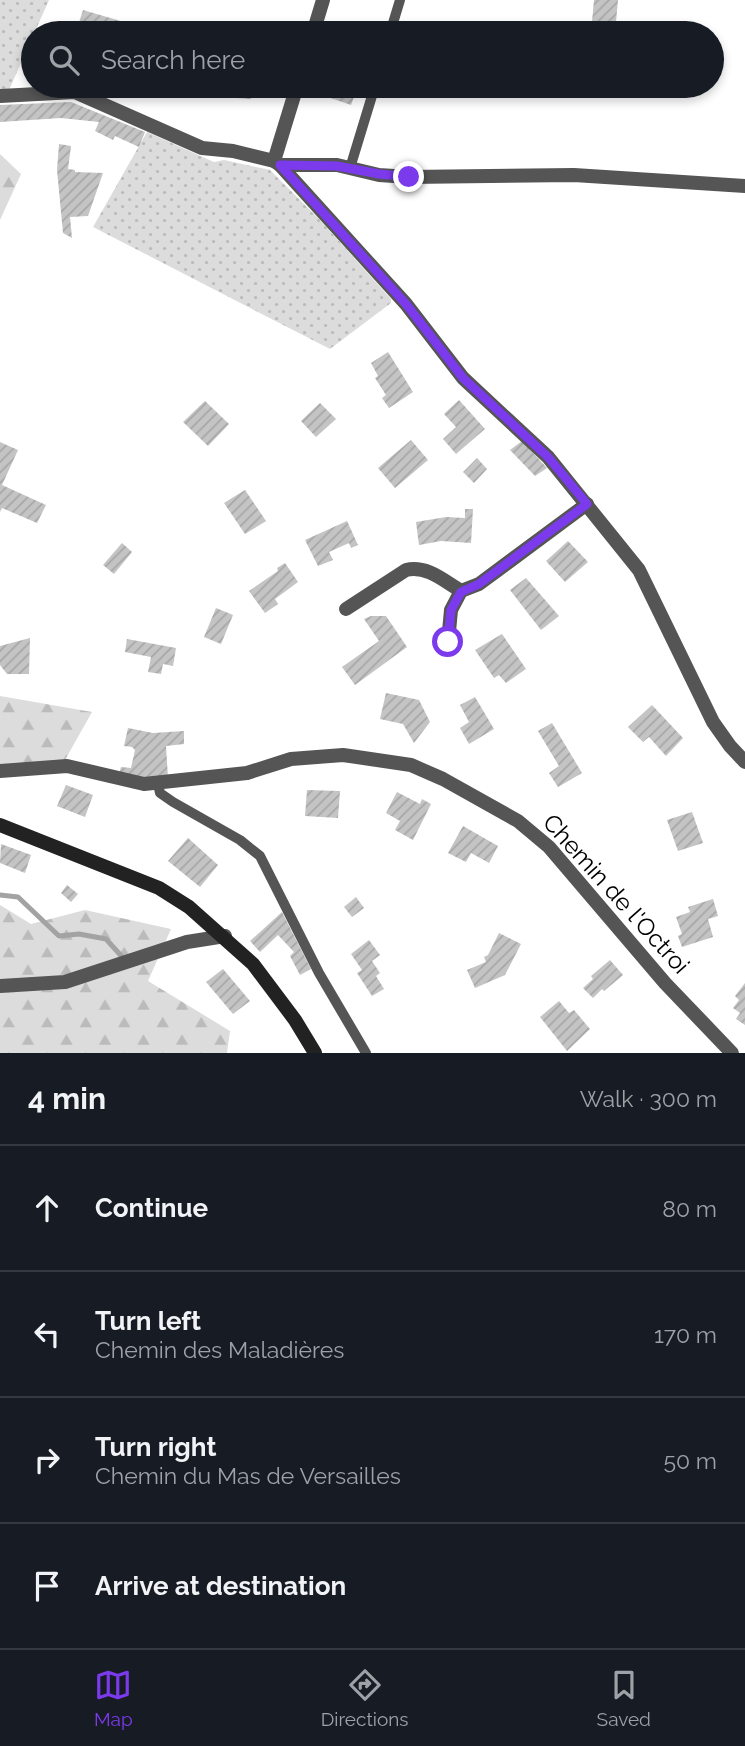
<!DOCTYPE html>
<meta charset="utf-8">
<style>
body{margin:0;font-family:Raleway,sans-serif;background:#242831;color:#f1f3f6}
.stop{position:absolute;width:21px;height:21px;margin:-16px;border:5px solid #7c3aed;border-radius:50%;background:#fff}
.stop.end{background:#7c3aed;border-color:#fff;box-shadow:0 2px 7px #0008}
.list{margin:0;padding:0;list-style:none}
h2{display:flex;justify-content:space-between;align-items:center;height:91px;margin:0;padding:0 28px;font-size:30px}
h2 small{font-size:23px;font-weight:400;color:#9ea1a6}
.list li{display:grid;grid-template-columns:46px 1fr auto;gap:21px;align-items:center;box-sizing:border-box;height:126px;padding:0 28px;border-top:2px solid #363941}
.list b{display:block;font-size:26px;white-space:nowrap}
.list p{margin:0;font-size:23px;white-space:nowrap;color:#9ea1a6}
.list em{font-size:23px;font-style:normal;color:#9ea1a6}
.icon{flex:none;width:38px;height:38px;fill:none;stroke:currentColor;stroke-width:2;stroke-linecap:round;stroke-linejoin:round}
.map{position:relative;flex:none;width:745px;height:1053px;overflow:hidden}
.search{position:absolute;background:#171b24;box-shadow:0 4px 10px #0003;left:21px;right:21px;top:21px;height:77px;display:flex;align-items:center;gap:18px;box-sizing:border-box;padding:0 24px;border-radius:38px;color:#9ea1a6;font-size:26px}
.sheet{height:595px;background:#171b24}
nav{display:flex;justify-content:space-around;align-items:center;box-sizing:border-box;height:98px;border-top:2px solid #363941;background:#171b24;font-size:19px;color:#9ea1a6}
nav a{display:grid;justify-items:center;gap:4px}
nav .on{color:#7c3aed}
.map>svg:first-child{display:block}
.grass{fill:url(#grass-dots)}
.forest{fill:url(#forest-firs)}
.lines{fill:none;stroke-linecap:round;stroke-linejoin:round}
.stream{stroke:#a3a3a3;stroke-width:5}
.building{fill:url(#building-hatch)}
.service{stroke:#555;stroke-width:10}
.minor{stroke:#555;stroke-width:14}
.secondary{stroke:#222;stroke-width:14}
.route{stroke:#7c3aed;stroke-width:9}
.labels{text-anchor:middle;stroke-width:5;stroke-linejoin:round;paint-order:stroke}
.street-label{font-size:24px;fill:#000;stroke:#fff}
</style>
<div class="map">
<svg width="745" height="1053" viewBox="0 0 745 1053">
<defs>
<pattern id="grass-dots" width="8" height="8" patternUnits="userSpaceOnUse" patternTransform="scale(1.75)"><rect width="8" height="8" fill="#dcdcdc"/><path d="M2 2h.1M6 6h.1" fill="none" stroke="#bbb" stroke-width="1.8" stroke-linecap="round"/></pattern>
<pattern id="forest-firs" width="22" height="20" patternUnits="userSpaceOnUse" patternTransform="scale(1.75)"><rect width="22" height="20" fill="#dcdcdc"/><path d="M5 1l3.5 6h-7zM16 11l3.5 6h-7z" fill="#bbb"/></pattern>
<pattern id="building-hatch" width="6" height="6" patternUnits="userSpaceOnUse" patternTransform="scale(1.75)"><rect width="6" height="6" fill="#c4c4c4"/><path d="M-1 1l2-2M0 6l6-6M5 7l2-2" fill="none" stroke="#a7a7a7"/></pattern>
</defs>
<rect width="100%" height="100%" fill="#fff"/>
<!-- grass -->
<g class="grass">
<path d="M0,0H49L9,90L0,91Z"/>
<path d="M147,132L214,162L224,160L270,170L319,219L391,299V303L330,349L93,227Z"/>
</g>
<!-- forest -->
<g class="forest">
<path d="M0,154L21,174L0,220Z"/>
<path d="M0,696L92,712L65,760L0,765Z"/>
<path d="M0,905L31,924L85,910L171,929L148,981L230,1031L227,1053H0Z"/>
</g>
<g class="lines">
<!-- stream -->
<path class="stream" d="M0,895L18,897L59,936L79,934L106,939L124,959"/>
</g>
<!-- building -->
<g class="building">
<path d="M594,0H618L615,33H591Z"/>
<path d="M83,10L124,22L120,33L76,32Z"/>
<path d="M239,86H272L271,92L253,91L251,99L237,98Z"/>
<path d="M325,86H358L351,105L322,95Z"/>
<path d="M71,102L145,132L139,147L115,136L113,140L95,131L99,122L61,118L0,122V105Z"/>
<path d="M59,144L71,146L68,169L75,170V172L103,173L88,216L70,217L72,238L63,233L57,170Z"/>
<path d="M388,352L413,392L389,408L382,398L386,395L375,378L378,376L371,363Z"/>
<path d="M459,400L485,429L456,454L443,439L456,427L444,414Z"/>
<path d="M205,401L229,424L208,446L183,422Z"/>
<path d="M320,403L336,419L316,437L301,421Z"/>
<path d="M411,440L428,460L395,488L378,468Z"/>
<path d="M522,441L547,468L535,476L510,450Z"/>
<path d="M0,442L18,450L2,485L46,505L37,523L2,508L0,512Z"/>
<path d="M477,458L487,469L474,483L463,472Z"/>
<path d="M245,490L266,521L245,534L224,503Z"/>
<path d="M465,509H473L471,543L441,541L419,545L416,522L446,517L465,518Z"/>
<path d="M347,521L358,545L351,548L349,543L329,552L333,560L318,566L305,540Z"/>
<path d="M568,541L588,562L565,582L546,561Z"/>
<path d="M122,543L132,552L114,574L103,565Z"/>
<path d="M285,563L298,582L275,599L278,604L265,613L249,591L278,571L277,568Z"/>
<path d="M526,578L559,616L541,630L510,590Z"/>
<path d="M216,608L233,615L221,644L204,637Z"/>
<path d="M371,616H386L407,647L355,685L342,667L379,641L364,619Z"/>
<path d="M502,634L526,669L506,683L499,675L494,678L475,650Z"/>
<path d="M30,638L29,674H7L0,665V646Z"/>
<path d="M127,639L176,648L173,666L163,664L161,674L148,672L151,657L125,652Z"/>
<path d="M386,693L419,700L430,722L414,743L403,724L380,719Z"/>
<path d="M475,697L494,729L469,744L460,728L469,722L460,705Z"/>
<path d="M652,705L683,738L666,756L649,737L643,742L628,727Z"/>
<path d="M552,723L582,773L558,787L549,773L559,766L538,731Z"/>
<path d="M128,728L153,733L184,731V744L166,746L168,778L157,779L119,774L121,767L131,768L135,750L132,747L124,746Z"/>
<path d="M66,785L93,795L85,817L57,806Z"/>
<path d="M307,790L340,791L338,818L305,816Z"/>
<path d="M397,792L420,804L422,799L431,804L413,840L395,830L400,821L386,813Z"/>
<path d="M692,812L703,843L678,851L667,820Z"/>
<path d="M463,826L498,846L489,863L471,853L466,862L448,853Z"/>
<path d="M188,838L218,865L200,887L168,861Z"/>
<path d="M1,844L31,855L25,873L0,863Z"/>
<path d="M67,885L78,894L71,902L61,893Z"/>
<path d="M356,897L364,908L352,917L344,907Z"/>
<path d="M713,899L718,916L708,919L713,937L682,947L678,936L682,934L676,917L690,912L688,907Z"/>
<path d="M282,912L311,969L300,975L290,956L294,952L278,935L260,952L250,941Z"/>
<path d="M499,933L521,944L505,975L475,988L467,970L486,962L484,957L488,955Z"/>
<path d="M369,940L380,955L372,961L380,973L376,976L384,989L372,996L357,973L362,970L351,954Z"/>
<path d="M610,960L623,975L604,991L602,989L593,998L583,988L593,979L591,976Z"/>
<path d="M223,969L250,1001L233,1014L206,982Z"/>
<path d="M745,983V1025L736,1019L740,1013L733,1008L739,1000L735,996Z"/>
<path d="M559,1001L569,1013L574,1010L590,1029L567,1051L540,1017Z"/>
</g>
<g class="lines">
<!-- service -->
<g class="service">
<path d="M390,33L400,0"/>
<path d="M350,168L375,86"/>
<path d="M158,784L160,793L173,802L240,840L260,856L319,973L366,1053"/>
</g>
<!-- minor -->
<g class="minor">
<path d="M313,33L323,0"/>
<path d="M0,96L75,92L202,148L233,151L274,161L280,165L406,304L463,378L548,457L639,570L713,722L730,746L745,762"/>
<path d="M274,161L297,86"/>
<path d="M280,165H337L379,175L409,177L574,175L745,186"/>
<path d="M346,609L406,570C427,565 444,581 461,591"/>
<path d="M448,642L451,610L461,591L479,584L587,504"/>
<path d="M0,771L67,766L144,784L247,773L291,759L343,755L411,765L443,779L518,821L549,847L665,983L732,1053"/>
<path d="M0,986L65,982L187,942L225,936"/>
</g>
<!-- secondary -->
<path class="secondary" d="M0,825L159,888L189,907L253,964L295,1020L315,1053"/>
</g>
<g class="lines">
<!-- route -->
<path class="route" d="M409,177L379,174L337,166L280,165L406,304L463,378L548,457L587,504L479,584L461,592L451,610L448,642"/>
</g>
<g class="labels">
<!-- street labels -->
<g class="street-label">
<text transform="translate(616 894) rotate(48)" y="8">Chemin de l'Octroi</text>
</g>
</g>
</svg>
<div class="stop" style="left:448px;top:642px"></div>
<div class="stop end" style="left:409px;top:177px"></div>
<div class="search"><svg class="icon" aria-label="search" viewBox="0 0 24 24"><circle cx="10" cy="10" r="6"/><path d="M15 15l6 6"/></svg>Search here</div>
</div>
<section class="sheet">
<h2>4 min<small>Walk · 300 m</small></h2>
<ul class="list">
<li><svg class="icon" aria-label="ahead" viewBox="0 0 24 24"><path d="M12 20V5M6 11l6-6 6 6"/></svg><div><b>Continue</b></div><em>80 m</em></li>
<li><svg class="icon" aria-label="left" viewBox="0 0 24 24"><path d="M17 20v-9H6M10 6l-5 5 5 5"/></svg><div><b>Turn left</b><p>Chemin des Maladières</p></div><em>170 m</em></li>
<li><svg class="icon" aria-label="right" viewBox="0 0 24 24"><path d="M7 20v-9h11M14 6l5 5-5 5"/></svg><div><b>Turn right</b><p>Chemin du Mas de Versailles</p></div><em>50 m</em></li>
<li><svg class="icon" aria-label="arrive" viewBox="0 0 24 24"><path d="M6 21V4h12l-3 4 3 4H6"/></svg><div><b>Arrive at destination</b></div></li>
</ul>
</section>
<nav>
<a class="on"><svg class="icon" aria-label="map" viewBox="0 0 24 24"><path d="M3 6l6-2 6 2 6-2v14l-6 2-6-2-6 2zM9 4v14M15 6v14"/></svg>Map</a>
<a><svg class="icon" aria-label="directions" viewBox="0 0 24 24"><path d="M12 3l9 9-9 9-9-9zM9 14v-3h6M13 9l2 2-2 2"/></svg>Directions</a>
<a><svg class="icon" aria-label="saved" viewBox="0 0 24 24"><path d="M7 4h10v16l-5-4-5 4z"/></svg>Saved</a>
</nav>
